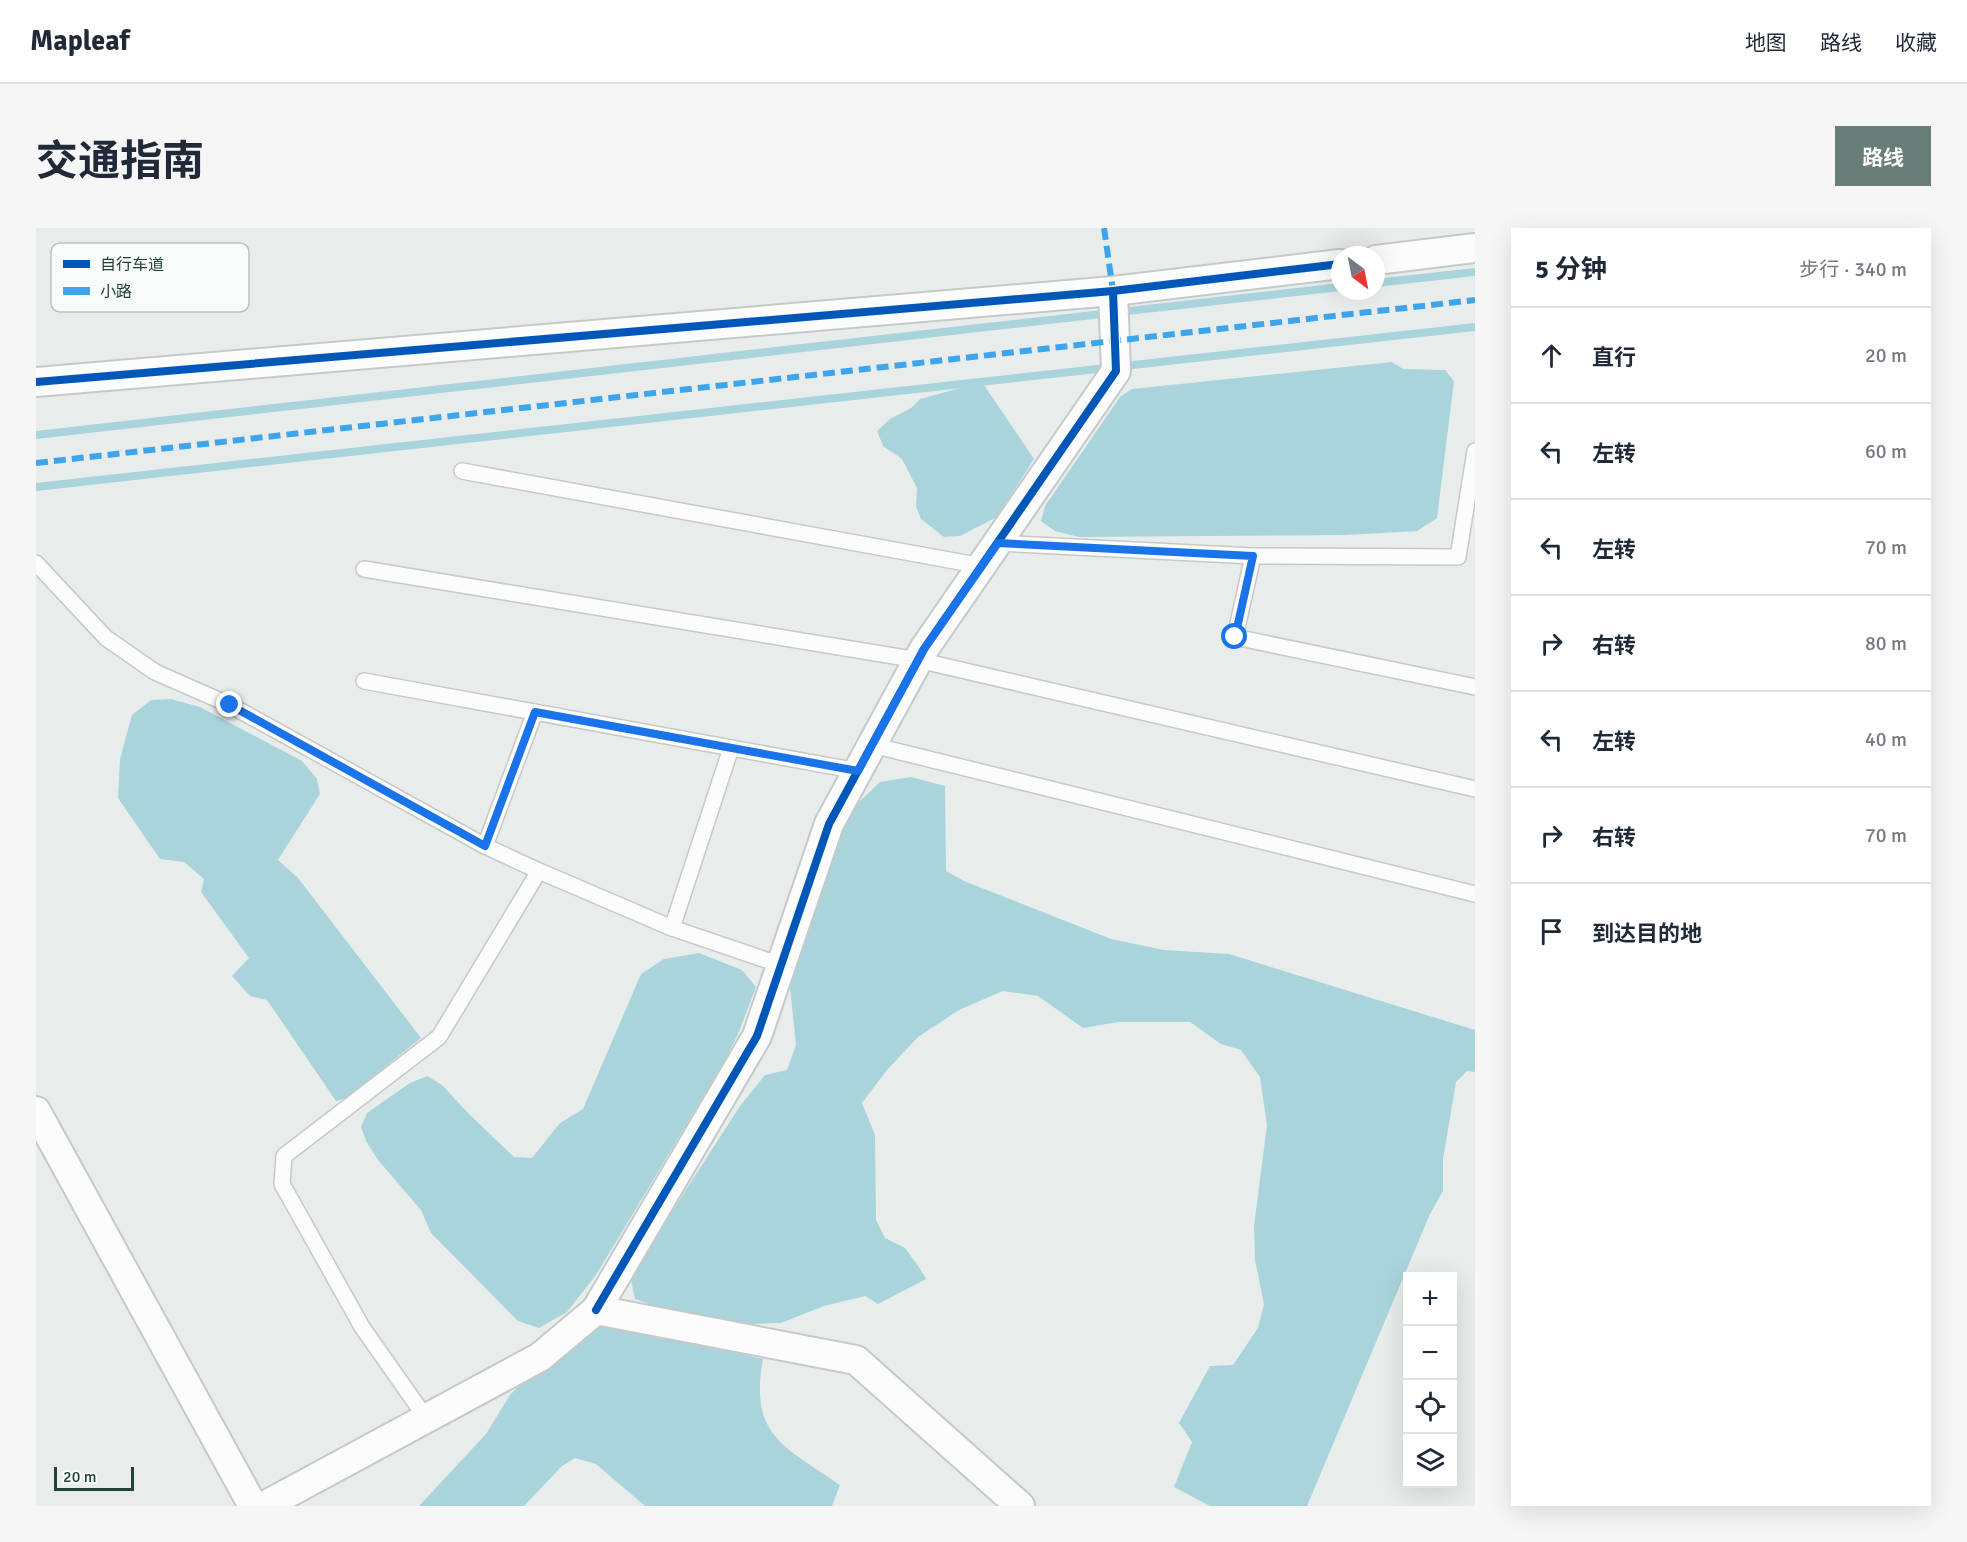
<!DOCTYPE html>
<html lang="zh">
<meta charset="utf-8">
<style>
body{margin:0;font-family:Signika,"Noto Sans SC",sans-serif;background:#f6f6f7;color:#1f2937}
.controls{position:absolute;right:18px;bottom:18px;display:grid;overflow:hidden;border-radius:0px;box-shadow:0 6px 24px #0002}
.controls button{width:54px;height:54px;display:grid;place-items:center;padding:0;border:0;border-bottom:2px solid #e0e1e3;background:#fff;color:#1f2937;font:30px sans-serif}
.compass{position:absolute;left:1295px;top:18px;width:54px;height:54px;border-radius:50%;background:#fff;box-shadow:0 6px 24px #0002;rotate:148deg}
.scale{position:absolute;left:18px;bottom:15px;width:80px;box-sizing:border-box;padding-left:6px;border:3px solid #24423a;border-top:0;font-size:16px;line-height:21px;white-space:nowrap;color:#24423a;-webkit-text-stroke:4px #f7fbf9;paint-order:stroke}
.stop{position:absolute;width:18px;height:18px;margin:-14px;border:4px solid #1a73e8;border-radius:50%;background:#fff}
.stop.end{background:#1a73e8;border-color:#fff;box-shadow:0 2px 6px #0008}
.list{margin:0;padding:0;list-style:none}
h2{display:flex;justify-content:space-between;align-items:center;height:78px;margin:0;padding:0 24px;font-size:26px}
h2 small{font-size:20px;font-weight:400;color:#747a83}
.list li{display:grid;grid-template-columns:39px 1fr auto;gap:18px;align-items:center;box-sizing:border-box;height:96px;padding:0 24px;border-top:2px solid #e0e1e3}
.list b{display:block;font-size:22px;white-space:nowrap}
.list em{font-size:20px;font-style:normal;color:#747a83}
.icon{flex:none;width:33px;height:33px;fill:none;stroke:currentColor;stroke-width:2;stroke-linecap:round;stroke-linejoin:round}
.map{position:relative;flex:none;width:1439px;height:1278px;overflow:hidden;border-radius:0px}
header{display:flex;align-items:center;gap:36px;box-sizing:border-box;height:84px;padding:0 30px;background:#fff;border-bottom:2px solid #e0e1e3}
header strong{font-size:28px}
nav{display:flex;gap:33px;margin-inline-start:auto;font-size:21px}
.intro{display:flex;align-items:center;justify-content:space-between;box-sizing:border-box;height:144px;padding:0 36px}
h1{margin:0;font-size:42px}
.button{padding:15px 27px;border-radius:0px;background:#697e78;color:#fff;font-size:21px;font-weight:700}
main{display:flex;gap:36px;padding:0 36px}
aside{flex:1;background:#fff;border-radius:0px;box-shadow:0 6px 24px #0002}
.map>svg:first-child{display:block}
.water{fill:#a9d4db}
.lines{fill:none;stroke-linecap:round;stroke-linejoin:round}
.stream{stroke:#a9d4db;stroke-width:8}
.service-casing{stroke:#c5cac8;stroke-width:18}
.minor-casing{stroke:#c5cac8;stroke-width:32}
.service{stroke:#fcfcfc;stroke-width:15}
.minor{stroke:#fcfcfc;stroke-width:28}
.quiet{stroke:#3ea4ec;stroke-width:6;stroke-dasharray:12 6;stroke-linecap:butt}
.cycleway-casing{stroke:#f7fbf9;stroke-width:11}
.cycleway{stroke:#0057b8;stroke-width:8}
.route{stroke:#1a73e8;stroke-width:8}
.key{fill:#f7fbf9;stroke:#b8c4c0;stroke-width:1.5}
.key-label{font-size:16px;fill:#24423a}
</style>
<header>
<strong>Mapleaf</strong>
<nav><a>地图</a><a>路线</a><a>收藏</a></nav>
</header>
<div class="intro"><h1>交通指南</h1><a class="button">路线</a></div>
<main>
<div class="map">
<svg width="1439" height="1278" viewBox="0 0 1439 1278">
<rect width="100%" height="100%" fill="#e8edeb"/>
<!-- water -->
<g class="water">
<path d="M1356,134L1367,141L1409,142L1418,153L1401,290L1381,303L1309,307L1043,309L1019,303L1005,293L1009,278L1084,169L1096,161Z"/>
<path d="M946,154L998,231L961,289L924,308L908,309L885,291L880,278L881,260L866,231L847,218L841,203L854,191L875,180L884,171Z"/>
<path d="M135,471L164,479L266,533L281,551L284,566L242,632L262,650L385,810L310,870L300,873L231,772L214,768L196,748L213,730L165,664L168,651L148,634L124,631L82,570L84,531L96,487L115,472Z"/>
<path d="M875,549L909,558L910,643L928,653L1075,711L1128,722L1193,726L1439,802V844L1431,843L1420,854L1407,931V963L1394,986L1271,1278H1174L1138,1259L1156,1214L1143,1195L1174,1138L1197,1137L1222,1100L1228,1076L1219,1032L1218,998L1231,897L1224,849L1205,822L1185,816L1154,794H1082L1047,800L1002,768L967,763L923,782L882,809L851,842L826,875L839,907L840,992L849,1010L869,1020L883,1039L890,1051L842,1076L829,1068L788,1078L745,1095L714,1096L631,1082L599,1071L595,1052L608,1027L704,878L729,847L751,842L760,817L754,760L807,598L823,574L844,554Z"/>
<path d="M663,725L706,742L720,759L702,806L688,834L560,1047L531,1084L503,1100L482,1093L395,1005L385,982L342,932L330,913L325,899L331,885L374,855L391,848L406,857L432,885L478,929L496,930L524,895L547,881L605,746L628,731Z"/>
<path d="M567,1098L612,1104L727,1131C713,1208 748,1218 804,1257L796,1278H609L560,1236L539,1230L526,1238L488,1278H383L450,1206L474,1167L490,1151L555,1101Z"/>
</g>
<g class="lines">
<!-- stream -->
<g class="stream">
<path d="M1340,55L1439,44"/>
<path d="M0,207L1304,59"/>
<path d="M0,259L1439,99"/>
</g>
<!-- service casing -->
<g class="service-casing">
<g id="service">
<path d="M426,243L946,338"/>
<path d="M961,315L1217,328L1422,329L1439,223"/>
<path d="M1217,328L1199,409L1439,459"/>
<path d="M0,335L70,410L119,444L194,477L449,618"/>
<path d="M328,341L882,432L1439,561"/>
<path d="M328,453L822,543"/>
<path d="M836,517L1439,666"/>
<path d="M695,520L636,700L745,737"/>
<path d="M503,643L636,700"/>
<path d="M390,1190L326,1099L246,956L248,928L403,809L503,643L449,618L499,484"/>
</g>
</g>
<!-- minor casing -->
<g class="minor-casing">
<g id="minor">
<path d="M1340,32L1439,20"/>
<path d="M0,154L1077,63L1304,36"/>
<path d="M0,883L217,1278"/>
<path d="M560,1082L721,808L793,596L888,421L1080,143L1077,63"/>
<path d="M228,1278L504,1129L560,1082L820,1132L984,1278"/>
</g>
</g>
<!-- service -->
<use href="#service" class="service"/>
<!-- minor -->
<use href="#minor" class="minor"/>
<!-- quiet -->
<g class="quiet">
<path d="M1068,0L1077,63"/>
<path d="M0,235L1439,72"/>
</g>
<!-- cycleway casing -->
<g class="cycleway-casing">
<g id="cycleway">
<path d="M0,154L1077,63L1304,36"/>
<path d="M560,1082L721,808L793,596L888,421L1080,143L1077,63"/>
</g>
</g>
<!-- cycleway -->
<use href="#cycleway" class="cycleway"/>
</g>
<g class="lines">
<!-- route -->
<path class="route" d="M194,477L449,618L499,484L822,543L888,421L962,315L1217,328L1199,409"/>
</g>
<!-- legend -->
<rect x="15" y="15" width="198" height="69" rx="9" class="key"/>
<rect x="27" y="32" width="27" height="8" fill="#0057b8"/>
<rect x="27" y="59" width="27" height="8" fill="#3ea4ec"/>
<g class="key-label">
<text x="64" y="42">自行车道</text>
<text x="64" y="69">小路</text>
</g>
</svg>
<div class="controls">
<button>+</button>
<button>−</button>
<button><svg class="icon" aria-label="locate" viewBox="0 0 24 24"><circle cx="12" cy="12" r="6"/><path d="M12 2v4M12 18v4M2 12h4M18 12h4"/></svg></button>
<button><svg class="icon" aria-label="layers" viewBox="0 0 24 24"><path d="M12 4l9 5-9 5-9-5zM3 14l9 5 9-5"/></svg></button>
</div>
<svg class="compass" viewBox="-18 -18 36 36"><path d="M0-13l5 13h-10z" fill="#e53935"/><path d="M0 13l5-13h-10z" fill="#747a83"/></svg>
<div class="scale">20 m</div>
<div class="stop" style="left:1199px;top:409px"></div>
<div class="stop end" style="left:194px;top:477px"></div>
</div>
<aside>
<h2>5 分钟<small>步行 · 340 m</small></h2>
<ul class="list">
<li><svg class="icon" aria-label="ahead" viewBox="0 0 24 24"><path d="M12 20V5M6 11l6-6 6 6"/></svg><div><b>直行</b></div><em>20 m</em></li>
<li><svg class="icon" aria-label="left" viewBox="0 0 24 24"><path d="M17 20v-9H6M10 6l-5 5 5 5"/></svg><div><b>左转</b></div><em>60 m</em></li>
<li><svg class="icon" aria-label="left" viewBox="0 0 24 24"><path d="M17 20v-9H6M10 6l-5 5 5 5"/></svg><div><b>左转</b></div><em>70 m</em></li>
<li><svg class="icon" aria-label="right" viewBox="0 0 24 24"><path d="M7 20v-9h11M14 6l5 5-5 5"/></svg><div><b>右转</b></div><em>80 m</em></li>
<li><svg class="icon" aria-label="left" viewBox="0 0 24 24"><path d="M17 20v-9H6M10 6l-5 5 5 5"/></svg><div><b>左转</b></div><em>40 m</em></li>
<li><svg class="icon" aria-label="right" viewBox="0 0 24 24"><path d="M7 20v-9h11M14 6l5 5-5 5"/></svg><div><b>右转</b></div><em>70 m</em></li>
<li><svg class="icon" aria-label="arrive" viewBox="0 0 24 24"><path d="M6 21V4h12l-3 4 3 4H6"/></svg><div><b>到达目的地</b></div></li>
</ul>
</aside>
</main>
